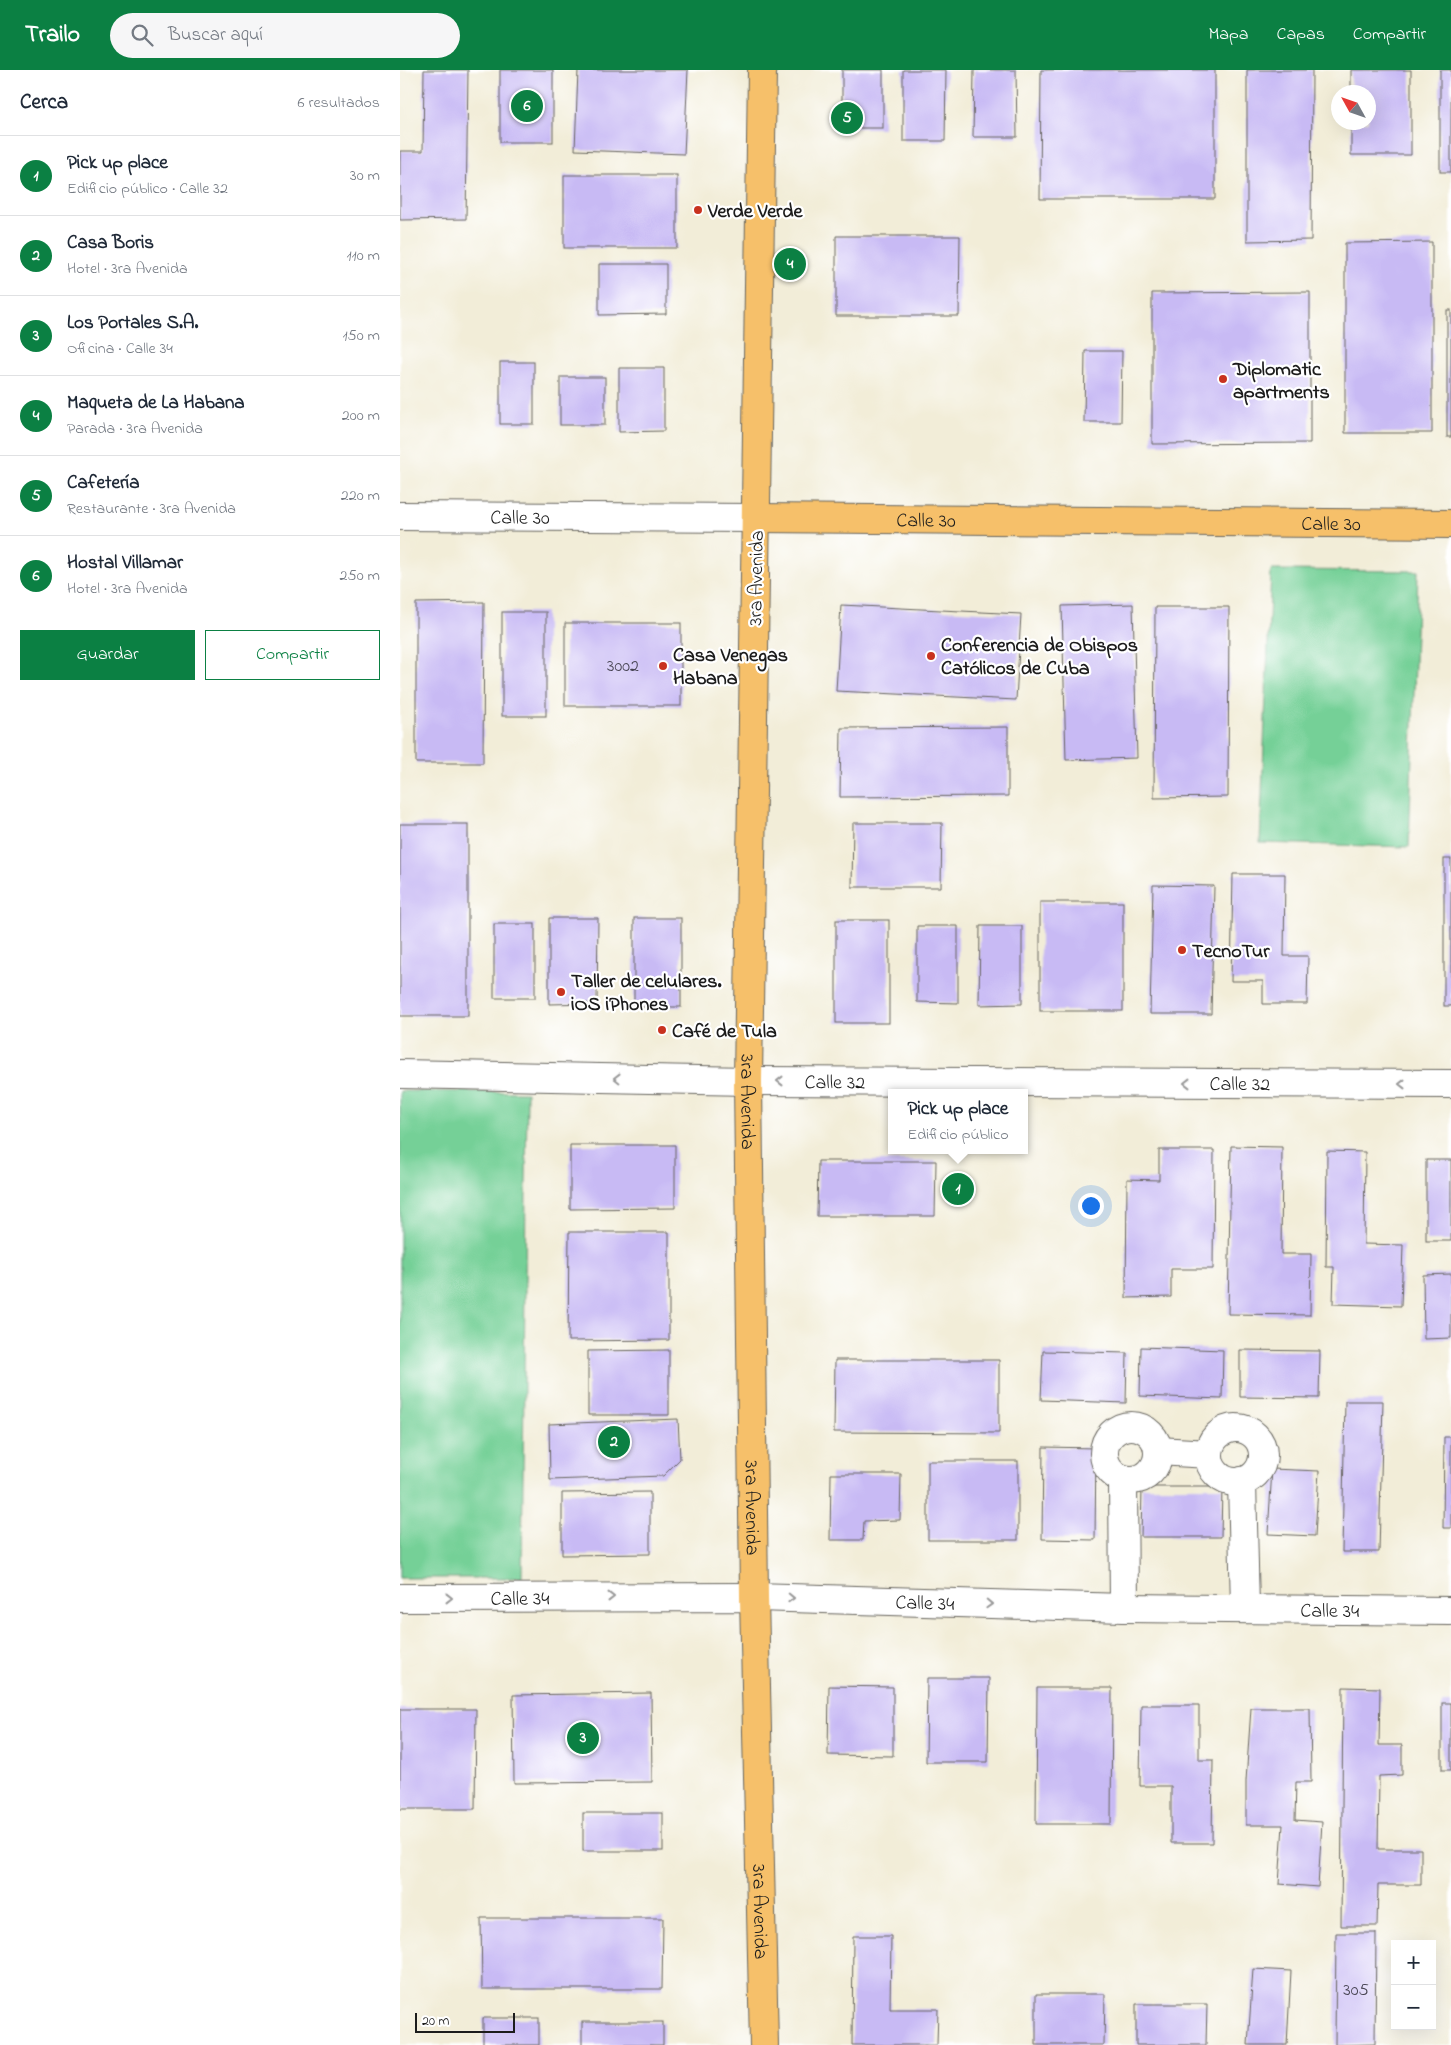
<!DOCTYPE html>
<html lang="es">
<meta charset="utf-8">
<style>
body{margin:0;font-family:"Indie Flower",sans-serif;background:#f6f6f7;color:#1f2937}
.controls{position:absolute;right:15px;bottom:15px;display:grid;overflow:hidden;border-radius:0px;box-shadow:0 5px 20px #0002}
.controls button{width:45px;height:45px;display:grid;place-items:center;padding:0;border:0;border-bottom:1px solid #e0e1e3;background:#fff;color:#1f2937;font:25px sans-serif}
.compass{position:absolute;left:931px;top:15px;width:45px;height:45px;border-radius:50%;background:#fff;box-shadow:0 5px 20px #0002;rotate:310deg}
.scale{position:absolute;left:15px;bottom:12px;width:100px;box-sizing:border-box;padding-left:5px;border:2px solid #1c1c1c;border-top:0;font-size:14px;line-height:18px;white-space:nowrap;color:#1c1c1c;-webkit-text-stroke:4px #fff;paint-order:stroke}
.you{position:absolute;left:690px;top:1135px;width:18px;height:18px;margin:-12px;border:4px solid #fff;border-radius:50%;background:#1a73e8;box-shadow:0 0 0 8px #1a73e833}
.badge{display:grid;place-items:center;width:32px;height:32px;border-radius:50%;background:#0b8043;color:#fff;font-size:16px;font-weight:700}
.pin{position:absolute;translate:-50% -50%;border:2px solid #fff;box-shadow:0 1px 5px #0006}
.popup{position:absolute;left:488px;top:1019px;width:140px;height:65px;box-sizing:border-box;display:grid;place-content:center;border-radius:0px;background:#fff;filter:drop-shadow(0 1px 4px #0005);font-size:16px;white-space:nowrap;color:#747a83}
.popup b{font-size:19px;color:#1f2937}
.popup::after{content:'';position:absolute;left:50%;top:100%;margin-left:-10px;border:10px solid transparent;border-top-color:#fff}
.list{margin:0;padding:0;list-style:none}
h2{display:flex;justify-content:space-between;align-items:center;height:65px;margin:0;padding:0 20px;font-size:21px}
h2 small{font-size:16px;font-weight:400;color:#747a83}
.list li{display:grid;grid-template-columns:32px 1fr auto;gap:15px;align-items:center;box-sizing:border-box;height:80px;padding:0 20px;border-top:1px solid #e0e1e3}
.list b{display:block;font-size:19px;white-space:nowrap}
.list p{margin:0;font-size:16px;white-space:nowrap;color:#747a83}
.list em{font-size:16px;font-style:normal;color:#747a83}
.actions{display:flex;gap:10px;padding:15px 20px}
.actions a{flex:1;padding:11px 0;border:1px solid #0b8043;border-radius:0px;text-align:center;font-size:18px;color:#0b8043}
.actions .main{background:#0b8043;color:#fff}
.icon{flex:none;width:28px;height:28px;fill:none;stroke:currentColor;stroke-width:2;stroke-linecap:round;stroke-linejoin:round}
.map{position:relative;flex:none;width:1051px;height:1975px;overflow:hidden}
header{display:flex;align-items:center;gap:30px;box-sizing:border-box;height:70px;padding:0 25px;background:#0b8043;color:#fff}
header strong{font-size:24px}
nav{display:flex;gap:28px;margin-inline-start:auto;font-size:18px}
.search{width:350px;height:45px;background:#f6f6f7;display:flex;align-items:center;gap:12px;box-sizing:border-box;padding:0 18px;border-radius:28px;color:#747a83;font-size:19px}
main{display:flex}
aside{flex:1;background:#fff}
.map>svg:first-child{display:block}
.green{fill:#75d097;stroke:#48765a}
.building{fill:#c8baf4}
.lines{fill:none;stroke-linecap:round;stroke-linejoin:round}
.minor-casing{stroke:#67655e;stroke-width:30}
.major-casing{stroke:#67655e;stroke-width:30}
.minor{stroke:#fff;stroke-width:28}
.major{stroke:#f6c06b;stroke-width:28}
.oneway{stroke:#999}
.poi-dot{fill:#c8321e;stroke:#fff;stroke-width:2}
.labels{text-anchor:middle;stroke-width:4.5;stroke-linejoin:round;paint-order:stroke}
.number-label{font-size:18px;fill:#474452}
.poi-label{font-size:20px;font-weight:bold;fill:#1c1c1c;stroke:#fff;text-anchor:start}
.street-label{font-size:20px;fill:#1c1c1c;stroke:#fff}
</style>
<header>
<strong>Trailo</strong>
<div class="search"><svg class="icon" aria-label="search" viewBox="0 0 24 24"><circle cx="10" cy="10" r="6"/><path d="M15 15l6 6"/></svg>Buscar aquí</div>
<nav><a>Mapa</a><a>Capas</a><a>Compartir</a></nav>
</header>
<main>
<aside>
<h2>Cerca<small>6 resultados</small></h2>
<ul class="list">
<li><span class="badge">1</span><div><b>Pick up place</b><p>Edificio público · Calle 32</p></div><em>30 m</em></li>
<li><span class="badge">2</span><div><b>Casa Boris</b><p>Hotel · 3ra Avenida</p></div><em>110 m</em></li>
<li><span class="badge">3</span><div><b>Los Portales S.A.</b><p>Oficina · Calle 34</p></div><em>150 m</em></li>
<li><span class="badge">4</span><div><b>Maqueta de La Habana</b><p>Parada · 3ra Avenida</p></div><em>200 m</em></li>
<li><span class="badge">5</span><div><b>Cafetería</b><p>Restaurante · 3ra Avenida</p></div><em>220 m</em></li>
<li><span class="badge">6</span><div><b>Hostal Villamar</b><p>Hotel · 3ra Avenida</p></div><em>250 m</em></li>
</ul>
<div class="actions"><a class="main">Guardar</a><a>Compartir</a></div>
</aside>
<div class="map">
<svg width="1051" height="1975" viewBox="0 0 1051 1975">
<rect width="100%" height="100%" fill="#fff"/>
<filter id="ink" filterUnits="userSpaceOnUse"><feTurbulence type="fractalNoise" baseFrequency=".02" numOctaves="2"/><feDisplacementMap in="SourceGraphic" scale="10" xChannelSelector="R" yChannelSelector="G"/><feConvolveMatrix kernelMatrix="1 2 1 2 8 2 1 2 1" color-interpolation-filters="sRGB"/></filter>
<filter id="wash" filterUnits="userSpaceOnUse"><feTurbulence type="fractalNoise" baseFrequency=".0096" numOctaves="4" result="noise"/><feDisplacementMap in="SourceGraphic" scale="20" xChannelSelector="R" yChannelSelector="G"/><feGaussianBlur stdDeviation="1.12" result="paint"/><feColorMatrix in="noise" values="0 0 0 0 0 0 0 0 0 0 0 0 0 0 0 0 0 1.4 0 .05"/><feComposite in="paint" operator="in"/></filter>
<g filter="url(#wash)">
<rect width="100%" height="100%" fill="#f2edd8"/>
<!-- green -->
<g class="green">
<path d="M871,500L1018,501L1009,777L860,773Z"/>
<path d="M0,1021L127,1022L122,1508H0Z"/>
</g>
<g id="blocks">
<!-- building -->
<g class="building">
<path d="M24,0H68L66,149L0,150V81H23Z"/>
<rect x="100" y="0" width="53" height="72"/>
<path d="M178,0H288L284,84L175,80Z"/>
<rect x="442" y="0" width="41" height="58"/>
<path d="M503,0H546L545,71H503Z"/>
<path d="M574,0H616L617,67H573Z"/>
<path d="M641,0H815V129H640Z"/>
<path d="M847,0H912L911,170L847,171Z"/>
<path d="M951,0H1011V85H951V52H968V22H951Z"/>
<rect x="1040" y="0" width="11" height="102"/>
<rect x="164" y="105" width="113" height="73"/>
<path d="M436,166H560L559,246H436Z"/>
<path d="M1032,172V363H945V173Z"/>
<path d="M199,194H266V244L199,245Z"/>
<path d="M910,222V373L752,374V223Z"/>
<rect x="1047" y="240" width="4" height="127"/>
<path d="M685,281H722L721,352H684Z"/>
<rect x="100" y="292" width="34" height="62"/>
<path d="M219,298H264V361L219,362Z"/>
<rect x="160" y="307" width="45" height="48"/>
<path d="M84,532L83,693H16V533Z"/>
<path d="M733,534L737,688L666,690L662,536Z"/>
<path d="M441,535L621,544L616,630L436,621Z"/>
<path d="M755,537H829L828,727L754,728Z"/>
<rect x="102" y="542" width="44" height="104"/>
<rect x="165" y="553" width="116" height="83"/>
<path d="M608,657V726L440,727L441,658Z"/>
<path d="M453,753H542L541,817H452Z"/>
<rect x="0" y="754" width="68" height="192"/>
<rect x="1044" y="789" width="7" height="147"/>
<path d="M833,804H885L884,886H908L907,934H863V911H831Z"/>
<path d="M753,815L814,816L811,944H750Z"/>
<rect x="640" y="832" width="83" height="109"/>
<path d="M149,848H198L197,933L149,934Z"/>
<rect x="234" y="848" width="47" height="89"/>
<rect x="436" y="850" width="53" height="103"/>
<rect x="94" y="854" width="41" height="74"/>
<path d="M517,856H558V933L517,932Z"/>
<path d="M580,856H622V934L579,935Z"/>
<path d="M170,1075H275V1138L170,1139Z"/>
<path d="M831,1076L882,1077L881,1184H911L910,1245L828,1244Z"/>
<path d="M759,1080H814L813,1199H771V1227L726,1228L727,1109L759,1110Z"/>
<path d="M927,1081L965,1082L964,1174L1003,1175L1001,1236L933,1234L934,1197H926Z"/>
<rect x="1026" y="1090" width="25" height="81"/>
<path d="M418,1091H536L535,1146H417Z"/>
<path d="M169,1162H269V1270L168,1271Z"/>
<path d="M1051,1204V1268L1024,1269L1023,1205Z"/>
<path d="M741,1277L823,1280L822,1329L740,1326Z"/>
<path d="M269,1280V1345H188V1281Z"/>
<path d="M840,1280L920,1281L919,1328L840,1327Z"/>
<path d="M643,1281L727,1283L726,1333L641,1330Z"/>
<path d="M435,1290H599V1363L434,1362Z"/>
<path d="M945,1331H983L979,1482H942Z"/>
<path d="M278,1349L280,1389L263,1406L150,1410L149,1354Z"/>
<path d="M1044,1367H1051V1458H1043Z"/>
<path d="M643,1377L696,1378L695,1470L642,1469Z"/>
<rect x="528" y="1391" width="90" height="79"/>
<path d="M872,1399L919,1401L915,1466L868,1464Z"/>
<path d="M431,1404H501L500,1450L464,1451L463,1470H430Z"/>
<path d="M742,1417H822L821,1467H741Z"/>
<path d="M250,1422V1484L162,1485V1423Z"/>
<path d="M527,1608H589L588,1692H526Z"/>
<path d="M429,1616L493,1617V1686L428,1685Z"/>
<path d="M943,1617L980,1618L979,1675H1002V1705L979,1706L978,1779H1021V1815H978L977,1856H941Z"/>
<path d="M637,1618H712L711,1754H636Z"/>
<path d="M251,1623L252,1712L114,1713L113,1625Z"/>
<rect x="1042" y="1633" width="9" height="67"/>
<path d="M741,1635H799V1690H813L812,1773H771V1716H740Z"/>
<path d="M851,1638H910L911,1712H896L895,1750L922,1752L918,1817L879,1814L883,1755H846V1711Z"/>
<path d="M0,1639H76L75,1739H0Z"/>
<rect x="183" y="1743" width="80" height="38"/>
<path d="M81,1848H263L262,1919H82Z"/>
<path d="M936,1863H976L975,1974L935,1975Z"/>
<path d="M453,1866H491L490,1939H538L537,1975H452Z"/>
<path d="M853,1899L891,1901L887,1975H848Z"/>
<path d="M636,1924H705L704,1975H636Z"/>
<path d="M736,1934H807L806,1975H736Z"/>
<rect x="83" y="1948" width="56" height="27"/>
<rect x="182" y="1952" width="81" height="23"/>
</g>
</g>
</g>
<g filter="url(#ink)">
<use href="#blocks" fill-opacity="0" stroke="#67655e" stroke-width="1"/>
<g class="lines">
<!-- minor casing -->
<g class="minor-casing">
<g id="minor">
<path id="s1" d="M0,446L356,448"/>
<path id="s2" d="M0,1004L348,1011L1051,1014"/>
<circle cx="731" cy="1383" r="27"/>
<circle cx="836" cy="1385" r="27"/>
<path d="M758,1381L809,1384"/>
<path d="M723,1409L724,1538"/>
<path d="M842,1411L845,1538"/>
<path id="s3" d="M0,1528L354,1527L724,1538L1051,1541"/>
</g>
</g>
<!-- major casing -->
<g class="major-casing">
<g id="major">
<path id="s4" d="M362,0L348,1011L354,1527L364,1975"/>
<path id="s5" d="M356,448L1051,454"/>
</g>
</g>
<!-- minor -->
<use href="#minor" class="minor"/>
<!-- major -->
<use href="#major" class="major"/>
</g>
<!-- one-way arrows -->
<defs><path id="oneway-chevron" d="M-2-3.5L2.5 0L-2 3.5" fill="none" stroke-width="1.6" stroke-linecap="round" stroke-linejoin="round" transform="scale(1.25)"/></defs>
<g class="oneway">
<use href="#oneway-chevron" transform="translate(217 1008) rotate(-179)"/>
<use href="#oneway-chevron" transform="translate(380 1011) rotate(-180)"/>
<use href="#oneway-chevron" transform="translate(787 1013) rotate(-180)"/>
<use href="#oneway-chevron" transform="translate(1002 1014) rotate(-180)"/>
<use href="#oneway-chevron" transform="translate(211 1527)"/>
<use href="#oneway-chevron" transform="translate(49 1528)"/>
<use href="#oneway-chevron" transform="translate(391 1528) rotate(2)"/>
<use href="#oneway-chevron" transform="translate(589 1534) rotate(2)"/>
</g>
</g>
<!-- markers -->
<g class="poi-dot">
<circle cx="298" cy="140" r="5"/>
<circle cx="823" cy="309" r="5"/>
<circle cx="531" cy="586" r="5"/>
<circle cx="263" cy="596" r="5"/>
<circle cx="782" cy="880" r="5"/>
<circle cx="161" cy="922" r="5"/>
<circle cx="262" cy="960" r="5"/>
</g>
<g class="labels">
<!-- number labels -->
<g class="number-label">
<text x="223" y="601">3002</text>
<text x="956" y="1925">305</text>
</g>
<!-- poi labels -->
<g class="poi-label">
<text x="308" y="147">Verde Verde</text>
<text x="833" y="305">Diplomatic<tspan x="833" dy="23">apartments</tspan></text>
<text x="541" y="581">Conferencia de Obispos<tspan x="541" dy="23">Católicos de Cuba</tspan></text>
<text x="273" y="591">Casa Venegas<tspan x="273" dy="23">Habana</tspan></text>
<text x="792" y="887">TecnoTur</text>
<text x="171" y="917">Taller de celulares.<tspan x="171" dy="23">iOS iPhones</tspan></text>
<text x="272" y="967">Café de Tula</text>
</g>
<!-- street labels -->
<g class="street-label">
<text dy="7" stroke="none"><textPath href="#s1" startOffset="120">Calle 30</textPath></text>
<text dy="7" stroke="none"><textPath href="#s5" startOffset="170">Calle 30</textPath></text>
<text dy="7" stroke="none"><textPath href="#s5" startOffset="575">Calle 30</textPath></text>
<text transform="translate(355 508) rotate(-89)" y="7">3ra Avenida</text>
<text dy="7" stroke="none"><textPath href="#s2" startOffset="435">Calle 32</textPath></text>
<text dy="7" stroke="none"><textPath href="#s2" startOffset="840">Calle 32</textPath></text>
<text dy="7" stroke="none"><textPath href="#s4" startOffset="1032">3ra Avenida</textPath></text>
<text dy="7" stroke="none"><textPath href="#s4" startOffset="1438">3ra Avenida</textPath></text>
<text dy="7" stroke="none"><textPath href="#s3" startOffset="120">Calle 34</textPath></text>
<text dy="7" stroke="none"><textPath href="#s3" startOffset="525">Calle 34</textPath></text>
<text dy="7" stroke="none"><textPath href="#s3" startOffset="930">Calle 34</textPath></text>
<text dy="7" stroke="none"><textPath href="#s4" startOffset="1842">3ra Avenida</textPath></text>
</g>
</g>
</svg>
<div class="controls">
<button>+</button>
<button>−</button>
</div>
<svg class="compass" viewBox="-18 -18 36 36"><path d="M0-13l5 13h-10z" fill="#e53935"/><path d="M0 13l5-13h-10z" fill="#747a83"/></svg>
<div class="scale">20 m</div>
<div class="you"></div>
<div class="pin badge" style="left:558px;top:1119px">1</div>
<div class="popup"><b>Pick up place</b>Edificio público</div>
<div class="pin badge" style="left:214px;top:1372px">2</div>
<div class="pin badge" style="left:183px;top:1668px">3</div>
<div class="pin badge" style="left:390px;top:194px">4</div>
<div class="pin badge" style="left:447px;top:48px">5</div>
<div class="pin badge" style="left:127px;top:36px">6</div>
</div>
</main>
